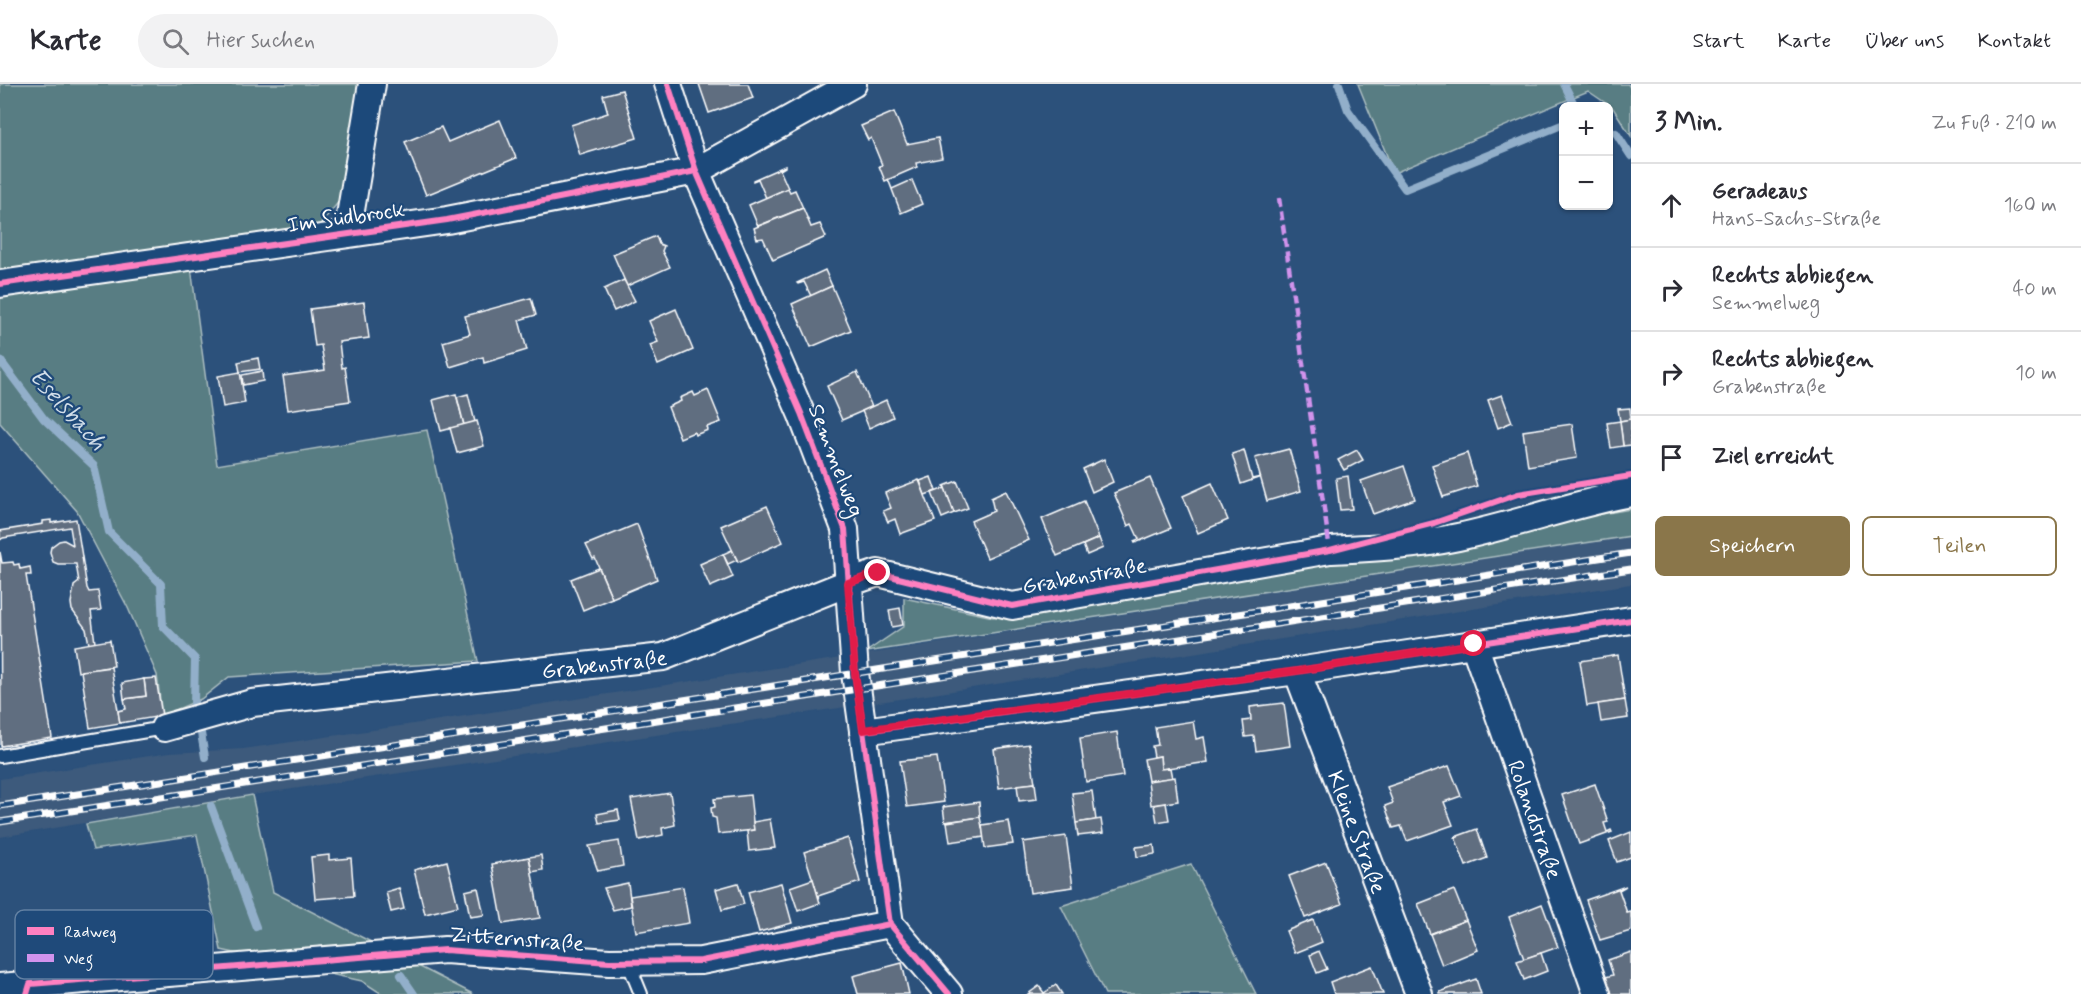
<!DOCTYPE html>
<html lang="de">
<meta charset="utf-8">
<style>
body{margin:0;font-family:Mynerve,sans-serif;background:#f2f2f3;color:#2b2b33}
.controls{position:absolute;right:18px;top:18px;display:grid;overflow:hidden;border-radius:9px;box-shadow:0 2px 4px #0004}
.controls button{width:54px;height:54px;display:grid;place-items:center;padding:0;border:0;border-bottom:2px solid #e1e1e2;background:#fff;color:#2b2b33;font:30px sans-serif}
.stop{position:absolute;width:18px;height:18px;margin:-14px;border:4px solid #e11d48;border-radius:50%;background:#fff}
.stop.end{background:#e11d48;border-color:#fff;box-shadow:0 2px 6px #0008}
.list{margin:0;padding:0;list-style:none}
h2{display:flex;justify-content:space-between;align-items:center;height:78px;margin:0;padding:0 24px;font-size:26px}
h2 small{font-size:20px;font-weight:400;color:#7c7c81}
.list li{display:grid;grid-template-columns:39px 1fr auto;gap:18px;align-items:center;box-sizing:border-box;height:84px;padding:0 24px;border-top:2px solid #e1e1e2}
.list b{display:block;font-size:22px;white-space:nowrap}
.list p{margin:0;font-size:20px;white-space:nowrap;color:#7c7c81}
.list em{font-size:20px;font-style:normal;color:#7c7c81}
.actions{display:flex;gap:12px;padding:18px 24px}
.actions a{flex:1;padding:14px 0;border:2px solid #8a764a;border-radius:9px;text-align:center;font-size:21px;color:#8a764a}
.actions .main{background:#8a764a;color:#fff}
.icon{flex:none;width:33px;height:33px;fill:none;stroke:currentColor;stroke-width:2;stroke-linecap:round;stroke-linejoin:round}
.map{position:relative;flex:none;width:1631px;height:910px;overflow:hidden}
header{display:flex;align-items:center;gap:36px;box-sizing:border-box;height:84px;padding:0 30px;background:#fff;border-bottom:2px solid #e1e1e2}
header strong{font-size:28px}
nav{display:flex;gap:33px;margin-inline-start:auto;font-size:21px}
.search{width:420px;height:54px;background:#f2f2f3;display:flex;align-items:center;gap:15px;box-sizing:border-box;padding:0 21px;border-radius:33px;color:#7c7c81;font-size:22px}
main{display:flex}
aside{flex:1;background:#fff}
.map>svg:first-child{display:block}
.built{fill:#3c5a7c}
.green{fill:#597d83;stroke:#acbec1;stroke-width:1.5}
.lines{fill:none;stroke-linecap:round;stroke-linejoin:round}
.stream{stroke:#92afca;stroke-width:8}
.building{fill:#616e80;stroke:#fff;stroke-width:1.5}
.lane-casing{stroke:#fff;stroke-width:16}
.street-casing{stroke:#fff;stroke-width:30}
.lane{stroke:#1f4a7a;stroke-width:12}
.street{stroke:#1f4a7a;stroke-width:26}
.rail-casing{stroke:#fff;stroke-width:7}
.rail{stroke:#1f4a7a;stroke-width:4.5;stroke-dasharray:14;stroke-linecap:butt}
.quiet{stroke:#d193ec;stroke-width:4.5;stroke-dasharray:9 4.5;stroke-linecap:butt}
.cycleway-casing{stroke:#1f4a7a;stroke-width:10}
.cycleway{stroke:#ff80c0;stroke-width:6}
.route{stroke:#e11d48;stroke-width:8}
.labels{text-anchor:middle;stroke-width:4.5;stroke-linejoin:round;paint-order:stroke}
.street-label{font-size:22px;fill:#fff;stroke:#1f4a7a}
.water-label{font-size:24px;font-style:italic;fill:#d2dee9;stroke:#1f4a7a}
.key{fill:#1f4a7a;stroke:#6280a2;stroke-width:1.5}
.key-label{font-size:16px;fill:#fff}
</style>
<header>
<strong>Karte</strong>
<div class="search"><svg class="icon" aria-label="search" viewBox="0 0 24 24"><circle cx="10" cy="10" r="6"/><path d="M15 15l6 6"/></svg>Hier suchen</div>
<nav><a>Start</a><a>Karte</a><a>Über uns</a><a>Kontakt</a></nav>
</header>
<main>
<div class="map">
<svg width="1631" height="910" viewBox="0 0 1631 910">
<rect width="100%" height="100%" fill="#2c517b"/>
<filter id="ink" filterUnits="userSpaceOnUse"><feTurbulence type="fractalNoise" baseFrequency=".0167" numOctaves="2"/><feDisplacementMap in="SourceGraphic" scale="12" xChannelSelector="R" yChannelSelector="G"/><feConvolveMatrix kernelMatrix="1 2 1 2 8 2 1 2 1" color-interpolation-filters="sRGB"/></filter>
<g filter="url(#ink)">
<!-- built -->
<path class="built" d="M1631,452V500L940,609L252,711L0,753V695L169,669L243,665L400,642Z"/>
<!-- green -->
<g class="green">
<path d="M0,0H360L341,115L317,144L0,190Z"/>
<path d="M1358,0H1628L1631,5V52L1613,24L1588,7L1394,89Z"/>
<path d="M191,183L217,381L427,346L478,577L229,593L201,615L162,632L157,591L128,524L77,427L0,339V212Z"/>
<path d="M1631,425V452L866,568L904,542V514L993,533Z"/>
<path d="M252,711L273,808L473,910H382L362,897L221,866L197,751L93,766L86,740Z"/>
<path d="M1191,780L1256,910H1105L1061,822Z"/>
</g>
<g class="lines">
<!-- stream -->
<g class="stream">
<path d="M1339,0L1348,26L1405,105L1564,40"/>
<path d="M1564,0L1575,22"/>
<path d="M1608,45L1616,49L1631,72"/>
<path d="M0,276L44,335L94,382L109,448L161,500L163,542L195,575L194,619"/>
<path d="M200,643L205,673"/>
<path d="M211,722L256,843"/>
<path d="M401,891L414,910"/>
</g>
</g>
<!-- building -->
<g class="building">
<path d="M699,0H748L753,14L709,29Z"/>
<path d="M622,6L637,54L580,71L571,41L608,29L603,11Z"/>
<path d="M894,28L907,60L938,54L942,74L916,79L917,83L885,97L879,82L882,81L871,54L868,56L861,42Z"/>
<path d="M500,36L516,74L426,111L405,58L441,43L448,58Z"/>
<path d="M785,82V83L780,86L788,104L766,114L758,95L753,97V96Z"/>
<path d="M888,95L892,105L912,96L922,120L901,129Z"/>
<path d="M788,104L790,108L795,106L803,124L758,142L749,121Z"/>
<path d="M803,124L811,143L820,140L826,153L773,176L763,154L757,155L754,144Z"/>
<path d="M656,152L659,160L664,162L662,167L670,183L627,202L613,170Z"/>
<path d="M825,186L832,202L811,212L804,198L798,200L797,199Z"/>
<path d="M624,196L635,217L614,227L604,205Z"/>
<path d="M832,202L851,246L811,263L792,220Z"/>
<path d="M531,214L536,231L519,236L527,266L484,279L483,273L450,283L443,258L470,250L465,232Z"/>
<path d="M364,218L369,254L339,258L342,284L345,283L350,317L288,326L283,292L325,286L321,261L315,262L310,225Z"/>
<path d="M676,225L693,266L658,281L650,261L658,258L649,237Z"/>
<path d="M258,274L260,285L240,288L238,278Z"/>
<path d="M262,287L263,297L243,301L242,291Z"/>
<path d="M240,288L245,319L223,323L218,292Z"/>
<path d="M857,288L872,323L842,336L827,302Z"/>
<path d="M708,306L721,338L707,343L708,346L695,351L694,348L680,354L668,323L681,317L680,314L693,308L695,312Z"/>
<path d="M456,310L464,341L441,347L433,316Z"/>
<path d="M468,310L475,338L464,341L457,313Z"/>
<path d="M1502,311L1512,338L1498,344L1488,316Z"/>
<path d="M886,316L893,333L869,344L862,327Z"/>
<path d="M1630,324L1631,335L1620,337L1618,325Z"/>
<path d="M1631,335V361L1623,362L1620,337Z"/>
<path d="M477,337L484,362L457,369L450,344Z"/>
<path d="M1620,337L1623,362L1611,364L1607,339Z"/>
<path d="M1572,340L1577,374L1528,382L1523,347Z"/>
<path d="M1289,365L1301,407L1267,417L1255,374Z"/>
<path d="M1244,366L1252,395L1261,393L1241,400L1232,370Z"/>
<path d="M1357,366L1363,376L1344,386L1338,376Z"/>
<path d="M1467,369L1477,402L1443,413L1432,381Z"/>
<path d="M1104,375L1113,398L1092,408L1083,385Z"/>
<path d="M1404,382L1415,415L1373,430L1361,397Z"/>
<path d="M1348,392L1352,425L1340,426L1336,394Z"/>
<path d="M931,393L936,407L925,411L920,397Z"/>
<path d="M1150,394L1171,444L1135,459L1134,457L1139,455L1132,440L1128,442L1114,409Z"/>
<path d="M919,396L935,437L900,450L895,435L888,438L883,427L891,424L885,409Z"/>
<path d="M957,397L968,424L954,429L944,402Z"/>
<path d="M1212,399L1228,436L1198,449L1183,412Z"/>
<path d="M945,404L954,429L942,434L932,409Z"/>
<path d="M1006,407L1029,456L987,474L971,437L994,427L991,414Z"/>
<path d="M1084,417L1099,454L1057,472L1042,435Z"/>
<path d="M767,422L783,458L738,478L721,442Z"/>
<path d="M76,435L87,504L89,508L98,507L101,526L91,527L95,559L89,560L86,545L72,526L71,519L74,502L79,498L76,480H58L53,478L50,468L51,463L59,457L64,456L73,461L70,443L3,454L0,456V447L43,440V437L51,436V439Z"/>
<path d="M637,440L657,495L612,514L595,474L593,475L586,461Z"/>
<path d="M1099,454L1103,464L1087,471L1083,461Z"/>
<path d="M732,466L737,476L728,480L723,470Z"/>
<path d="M0,468L2,479L13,478L14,481L19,480L20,485L30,483L31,491H26L52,654L1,662Z"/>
<path d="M723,470L733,493L710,503L700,480Z"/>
<path d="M599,484L612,514L583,526L571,495Z"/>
<path d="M900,524L903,541L892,543L889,526Z"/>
<path d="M110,556L114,582L78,588L74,562Z"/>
<path d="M1618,571L1625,616L1587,622L1580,577Z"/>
<path d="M111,583L120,639L90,644L81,587Z"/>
<path d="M156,594L162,632L120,639L118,627L126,625L124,615L146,612L144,595Z"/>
<path d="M144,595L146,612L124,615L122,599Z"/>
<path d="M1625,616L1628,634L1601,638L1598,620Z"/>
<path d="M1284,619L1290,662L1256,667L1254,652L1245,653L1243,637L1251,636L1250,623Z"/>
<path d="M1193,637L1196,655L1204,653L1208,678L1161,685L1160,672L1154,673L1152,662L1158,661L1155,643Z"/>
<path d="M1117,648L1123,692L1086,698L1080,654Z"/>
<path d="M1029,660L1035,699L999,704L994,665Z"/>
<path d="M1160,672L1161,685L1170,684L1172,694L1148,697L1144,675Z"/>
<path d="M937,673L944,718L907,723L900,677Z"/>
<path d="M1449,682L1461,712L1444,718L1453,741L1407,757L1401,742L1393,744L1385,722L1393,719L1387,703Z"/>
<path d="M1175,693L1178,717L1151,721L1148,697Z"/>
<path d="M1035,699L1037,715L1019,717L1017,701Z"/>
<path d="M1595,700L1608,738L1604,739L1607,748L1611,746L1612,748L1579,760L1562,711Z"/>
<path d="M1092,707L1096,736L1076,739L1072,709Z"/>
<path d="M670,709L675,741L662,744L663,751L639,756L631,715Z"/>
<path d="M750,711L754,746L718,750L716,734L712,733L711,724L715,723L714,715Z"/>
<path d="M979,718L980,733L945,738L943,723Z"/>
<path d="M1166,719L1169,736L1157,738L1154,721Z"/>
<path d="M618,726L620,736L599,739L597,730Z"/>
<path d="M980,733L984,753L950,758L947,738Z"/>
<path d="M770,735L775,764L749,767L747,747L754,746L753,738Z"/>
<path d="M1101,735L1103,749L1078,752L1076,739Z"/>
<path d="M1009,737L1013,760L985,764L982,741Z"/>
<path d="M1477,745L1487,774L1466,782L1455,753Z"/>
<path d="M1631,748V773L1617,778L1609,757Z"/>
<path d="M1066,752L1073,803L1030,809L1023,758Z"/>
<path d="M848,754L860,798L818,812L804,768Z"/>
<path d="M619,757L623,782L598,787L589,762Z"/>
<path d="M1154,761L1155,770L1137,773L1136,763Z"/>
<path d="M329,771V776L351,774L354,812L315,815L311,773Z"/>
<path d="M541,771L543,786L532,788L529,773Z"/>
<path d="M529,773L540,834L503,840L492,780Z"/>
<path d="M447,777L458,822L425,830L414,786Z"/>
<path d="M1326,778L1342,820L1305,834L1289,792Z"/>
<path d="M813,795L820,819L798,827L790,803Z"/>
<path d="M628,799L631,822L613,826L604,804Z"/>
<path d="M738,799L744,820L722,826L716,805Z"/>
<path d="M781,799L792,839L759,848L748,808Z"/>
<path d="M1626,802L1619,806L1627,829L1631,828V847L1600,856L1586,816Z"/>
<path d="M683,803L689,839L636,848L630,812Z"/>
<path d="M399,804L404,825L391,828L386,808Z"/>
<path d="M478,804L484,831L470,833L465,807Z"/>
<path d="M1454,806L1466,836L1430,850L1418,820Z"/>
<path d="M1542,820L1558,863L1524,875L1509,833Z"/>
<path d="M1313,836L1322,858L1295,869L1286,847Z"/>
<path d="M1466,836L1478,866L1442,881L1430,850Z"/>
<path d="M1319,867L1327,885L1317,889L1310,871Z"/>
<path d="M1631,868V910H1612L1606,893L1613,891L1608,876Z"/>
<path d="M1541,869L1547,887L1524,896L1517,877Z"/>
<path d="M902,879L909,910H858L853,892Z"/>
<path d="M1372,882L1383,910H1334L1330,898Z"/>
<path d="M1476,895L1481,910H1440V908Z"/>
<path d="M1056,901L1062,910H1028L1039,902L1044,909Z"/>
</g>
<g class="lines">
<!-- lane casing -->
<g class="lane-casing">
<g id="lane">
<path d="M0,672L164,644"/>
<path d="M628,878L641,910"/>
</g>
</g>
<!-- street casing -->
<g class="street-casing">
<g id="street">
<path d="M668,0L696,87L801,329L845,445L855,589L890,840L949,910"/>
<path d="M347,150L372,0"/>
<path d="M0,200L447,136L696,87L853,0"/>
<path id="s1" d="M1474,560L1597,910"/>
<path id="s2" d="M1297,587L1419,910"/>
<path id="s3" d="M164,644L252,619L663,573L848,499L878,489L1012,522L1330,466C1372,464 1416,462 1458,453C1516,441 1572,420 1631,409"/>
<path d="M863,647L1297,587L1631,536"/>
<path d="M0,903L445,866L609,878L701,877L890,840"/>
</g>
</g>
<!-- lane -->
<use href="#lane" class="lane"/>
<!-- street -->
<use href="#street" class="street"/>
<!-- rail casing -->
<g class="rail-casing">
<g id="rail">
<path d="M0,722L1631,469"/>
<path d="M0,738L1631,485"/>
</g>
</g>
<!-- rail -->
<use href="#rail" class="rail"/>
<!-- quiet -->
<path class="quiet" d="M1279,114L1330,466"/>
<!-- cycleway casing -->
<g class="cycleway-casing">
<g id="cycleway">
<path d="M668,0L696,87L801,329L845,445L855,589L890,840L949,910"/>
<path d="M0,200L447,136L696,87"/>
<path d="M848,499L878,489L1012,522L1330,466L1434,439L1518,410L1631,392"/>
<path d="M863,647L1297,587L1631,536"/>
<path d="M27,910L30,900L445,866L609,878L701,877L890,840"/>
</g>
</g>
<!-- cycleway -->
<use href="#cycleway" class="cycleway"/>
</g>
</g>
<g class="lines" filter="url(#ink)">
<!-- route -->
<path class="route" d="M878,489L848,499L855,589L863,646L1297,587L1474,560"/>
</g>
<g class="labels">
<!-- street labels -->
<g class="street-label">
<text transform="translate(346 132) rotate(-8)" y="8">Im Südbrock</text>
<text transform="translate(837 376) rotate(69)" y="8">Semmelweg</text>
<text transform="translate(1084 491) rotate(-10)" y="8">Grabenstraße</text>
<text dy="8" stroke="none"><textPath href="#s3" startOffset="446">Grabenstraße</textPath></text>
<text dy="8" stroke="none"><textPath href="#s1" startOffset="186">Rolandstraße</textPath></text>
<text dy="8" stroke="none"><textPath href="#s2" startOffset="172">Kleine Straße</textPath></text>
<text transform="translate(517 854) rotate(4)" y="8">Zitternstraße</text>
</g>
<!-- water labels -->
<g class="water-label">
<text transform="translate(68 325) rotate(48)" y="8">Eselsbach</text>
</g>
</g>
<!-- legend -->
<rect x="15" y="826" width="198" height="69" rx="9" class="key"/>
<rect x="27" y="843" width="27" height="8" fill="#ff80c0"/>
<rect x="27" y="870" width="27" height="8" fill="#d193ec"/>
<g class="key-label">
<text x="64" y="853">Radweg</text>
<text x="64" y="880">Weg</text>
</g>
</svg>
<div class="controls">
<button>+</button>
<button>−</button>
</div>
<div class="stop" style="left:1474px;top:560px"></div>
<div class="stop end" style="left:878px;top:489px"></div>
</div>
<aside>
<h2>3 Min.<small>Zu Fuß · 210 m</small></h2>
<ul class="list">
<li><svg class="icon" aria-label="ahead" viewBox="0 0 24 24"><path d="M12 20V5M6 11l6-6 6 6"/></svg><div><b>Geradeaus</b><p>Hans-Sachs-Straße</p></div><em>160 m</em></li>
<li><svg class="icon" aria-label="right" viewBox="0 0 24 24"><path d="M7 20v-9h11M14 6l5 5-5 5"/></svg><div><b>Rechts abbiegen</b><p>Semmelweg</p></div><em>40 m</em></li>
<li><svg class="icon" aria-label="right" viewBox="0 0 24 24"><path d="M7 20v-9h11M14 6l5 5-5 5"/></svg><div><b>Rechts abbiegen</b><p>Grabenstraße</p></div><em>10 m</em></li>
<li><svg class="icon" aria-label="arrive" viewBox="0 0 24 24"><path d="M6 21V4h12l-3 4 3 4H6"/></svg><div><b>Ziel erreicht</b></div></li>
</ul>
<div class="actions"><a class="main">Speichern</a><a>Teilen</a></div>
</aside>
</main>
